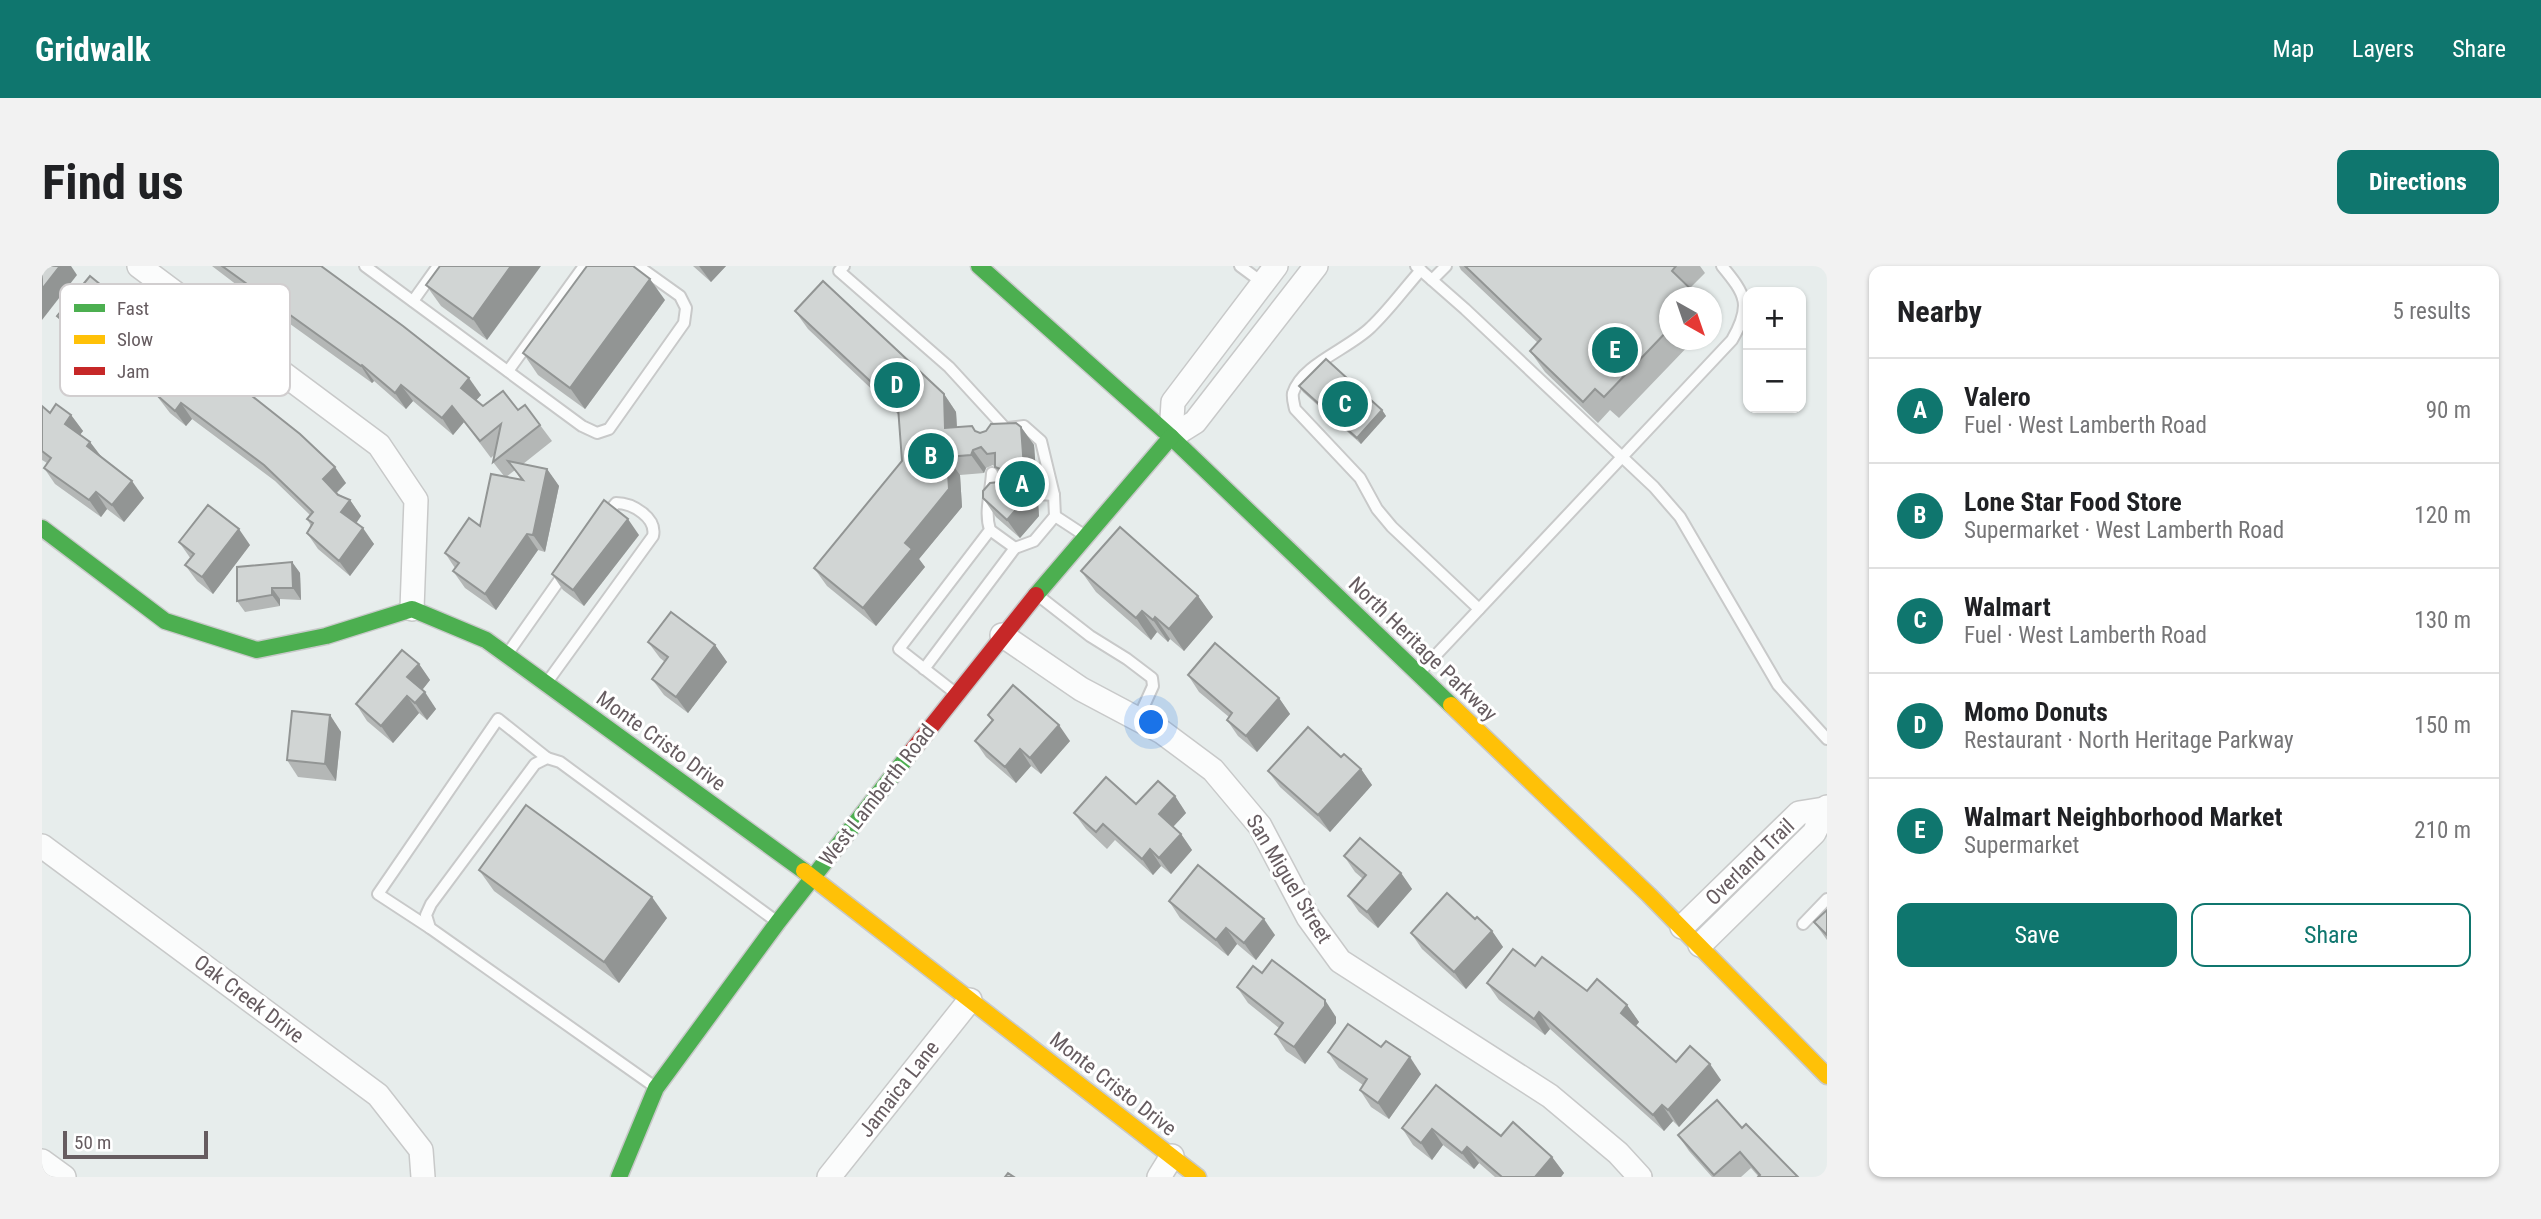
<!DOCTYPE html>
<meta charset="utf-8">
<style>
body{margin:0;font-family:"Roboto Condensed",sans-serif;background:#f2f2f2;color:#202124}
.controls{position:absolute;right:21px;top:21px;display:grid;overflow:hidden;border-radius:14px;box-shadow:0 2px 5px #0004}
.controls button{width:63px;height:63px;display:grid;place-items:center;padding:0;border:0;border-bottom:2px solid #e0e0e0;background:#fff;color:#202124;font:35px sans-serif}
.compass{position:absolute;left:1617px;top:21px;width:63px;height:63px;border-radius:50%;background:#fff;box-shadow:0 2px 5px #0004;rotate:140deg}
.scale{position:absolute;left:21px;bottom:18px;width:145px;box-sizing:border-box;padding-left:7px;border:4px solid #665c60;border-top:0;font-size:19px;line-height:24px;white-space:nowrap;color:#665c60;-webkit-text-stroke:5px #fff;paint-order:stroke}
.you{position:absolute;left:1110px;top:457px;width:24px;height:24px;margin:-18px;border:5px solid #fff;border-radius:50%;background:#1a73e8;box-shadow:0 0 0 10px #1a73e833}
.badge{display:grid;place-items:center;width:46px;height:46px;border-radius:50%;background:#0f766e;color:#fff;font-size:23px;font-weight:700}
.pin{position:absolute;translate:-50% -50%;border:4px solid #fff;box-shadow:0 2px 7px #0006}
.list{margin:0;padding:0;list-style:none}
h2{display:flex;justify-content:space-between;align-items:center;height:91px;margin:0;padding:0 28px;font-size:30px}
h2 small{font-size:23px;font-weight:400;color:#757577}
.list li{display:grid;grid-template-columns:46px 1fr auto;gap:21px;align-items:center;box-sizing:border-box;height:105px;padding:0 28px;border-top:2px solid #e0e0e0}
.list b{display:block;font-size:26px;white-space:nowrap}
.list p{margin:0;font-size:23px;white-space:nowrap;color:#757577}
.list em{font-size:23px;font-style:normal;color:#757577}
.actions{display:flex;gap:14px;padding:21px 28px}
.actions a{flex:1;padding:16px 0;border:2px solid #0f766e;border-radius:14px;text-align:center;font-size:24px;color:#0f766e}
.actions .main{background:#0f766e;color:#fff}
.map{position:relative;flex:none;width:1785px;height:911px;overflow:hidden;border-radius:14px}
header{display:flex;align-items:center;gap:42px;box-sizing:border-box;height:98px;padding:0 35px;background:#0f766e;color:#fff}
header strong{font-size:33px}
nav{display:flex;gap:38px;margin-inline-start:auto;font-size:24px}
.intro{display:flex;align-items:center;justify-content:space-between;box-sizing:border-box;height:168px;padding:0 42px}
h1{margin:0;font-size:49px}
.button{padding:18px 32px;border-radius:14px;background:#0f766e;color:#fff;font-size:24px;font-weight:700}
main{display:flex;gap:42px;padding:0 42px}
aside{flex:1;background:#fff;border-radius:14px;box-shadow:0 2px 5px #0004}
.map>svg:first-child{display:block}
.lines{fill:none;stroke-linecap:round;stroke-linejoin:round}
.lane-casing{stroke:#c8c9c9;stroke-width:14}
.street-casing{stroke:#c8c9c9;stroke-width:26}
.fast-casing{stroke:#c8c9c9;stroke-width:19}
.slow-casing{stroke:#c8c9c9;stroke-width:19}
.jam-casing{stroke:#c8c9c9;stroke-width:19}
.lane{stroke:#fbfcfc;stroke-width:10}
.street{stroke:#fbfcfc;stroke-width:23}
.fast{stroke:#4caf50;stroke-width:16}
.slow{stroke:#ffc107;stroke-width:16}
.jam{stroke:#c62828;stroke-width:16}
.wall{fill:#b4b7b6;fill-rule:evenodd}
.shaded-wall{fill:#929594}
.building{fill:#d1d5d4;stroke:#929594;stroke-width:2}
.labels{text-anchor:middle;stroke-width:6;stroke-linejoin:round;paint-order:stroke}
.street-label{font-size:21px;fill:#665c60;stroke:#fff}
.key{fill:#fff;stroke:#d1cecf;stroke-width:2}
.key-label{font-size:19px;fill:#665c60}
</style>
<header>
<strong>Gridwalk</strong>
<nav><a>Map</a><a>Layers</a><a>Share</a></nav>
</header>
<div class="intro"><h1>Find us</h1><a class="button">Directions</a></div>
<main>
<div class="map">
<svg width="1785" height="911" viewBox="0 0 1785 911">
<rect width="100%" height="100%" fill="#e7edec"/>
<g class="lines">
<!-- lane casing -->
<g class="lane-casing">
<g id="lane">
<path d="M323,0L540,160L555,167L567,163L642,57L644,42L638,30L596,0"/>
<path d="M802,0L797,5L907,101L963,162L959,167"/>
<path d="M1198,0L1221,17"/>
<path d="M1374,0L1423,43L1612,221L1638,251L1736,419L1785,473"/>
<path d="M1379,4C1362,23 1347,44 1329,61C1307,83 1260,98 1251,127C1250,132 1252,138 1253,143L1318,212L1335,243L1350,261L1437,343"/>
<path d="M1390,14L1404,0"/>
<path d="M371,35L396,0"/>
<path d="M466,105L542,0"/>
<path d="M995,228L1012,229"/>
<path d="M1013,250L1042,269"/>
<path d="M948,264L973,282"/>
<path d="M998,331L1048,370L1085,393L1110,412L1111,420L1096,453"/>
<path d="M466,387L523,306"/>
<path d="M882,403L973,282L992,275L1013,250L1012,229L999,175L982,160L966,162"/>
<path d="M1378,406L1690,74C1710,39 1704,29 1680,0"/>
<path d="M506,415L611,270C615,252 591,237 574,237L563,250"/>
<path d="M912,426L857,383L948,264C942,246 949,226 950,207"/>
<path d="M1761,658L1785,633"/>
<path d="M388,662L336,628L456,453L505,492"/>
<path d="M613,821L388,662L384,649L389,638L493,498L505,492L518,496L734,655"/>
</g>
</g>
<!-- street casing -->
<g class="street-casing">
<g id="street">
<path d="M97,0L337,179L374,234L370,343"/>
<path d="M1129,171L1153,156L1274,0"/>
<path d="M1129,171L1131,136L1234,0"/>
<path d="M960,369L1039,423L1120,466L1171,504L1218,560L1266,651L1298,695L1508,830L1576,887L1598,911"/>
<path d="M0,580L336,829L379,884L381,911"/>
<path d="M1640,661L1757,547L1782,543"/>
<path d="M1658,679L1772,567L1785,541"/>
<path d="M0,895L22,911"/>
<path d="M787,911L928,734"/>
<path d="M1117,911L1130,890"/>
</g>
</g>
<!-- fast casing -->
<g class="fast-casing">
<g id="fast">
<path d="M937,0L1129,171L1409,439"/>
<path d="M0,262L123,355L215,384L284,370L370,343L444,374L762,605"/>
<path d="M994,329L1129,171"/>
<path d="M577,911L614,822L736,656L869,486"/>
</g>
</g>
<!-- slow casing -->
<g class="slow-casing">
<g id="slow">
<path d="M1409,439L1607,629L1785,810"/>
<path d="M762,605L1156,911"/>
</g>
</g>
<!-- jam casing -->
<g class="jam-casing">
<path id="jam" d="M869,486L994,329"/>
</g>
<!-- lane -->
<use href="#lane" class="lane"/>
<!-- street -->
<use href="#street" class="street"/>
<!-- fast -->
<use href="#fast" class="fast"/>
<!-- slow -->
<use href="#slow" class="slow"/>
<!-- jam -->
<use href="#jam" class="jam"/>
</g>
<!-- wall -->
<g class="wall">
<path d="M170,0H279L439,129L434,134L441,140L476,144L498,159L510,175L481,198L505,203L517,220L503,286L496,284L454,344L423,322L411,305L413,302L403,287L438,260L462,210L451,196L453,188L449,192L422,156L411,169L371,135L364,143L332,115L330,117L208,29ZM473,204L479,214L464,211Z"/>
<path d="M398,0L445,74L399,40L384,19Z"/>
<path d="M651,0H684L669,16Z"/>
<path d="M1417,0H1658L1663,7L1648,22L1628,32V74H1652L1577,152L1568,144L1556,157L1503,106L1488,85L1496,77L1419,4Z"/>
<path d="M64,23L75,38L69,45L83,56L152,85L163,101L158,107L304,217L295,227L308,234L319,250L314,257L332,278L308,310L276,283L265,267L269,260L265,253L268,249L233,215L150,153L144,160L128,147L101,112L106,107L71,82L66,88L51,76L47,82L26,65L15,50Z"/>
<path d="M623,34L543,143L496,109L481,87Z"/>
<path d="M753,45L902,128L914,146L915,161L938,167L979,161L992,179L995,220L989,223L988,225L996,236L997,250L978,272L954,251L941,232L961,212L951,199L944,202L942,207L918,209L920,241L877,293L883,301L834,360L785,320L772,302L860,195L856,148L766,63Z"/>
<path d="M1257,120L1340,144L1344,150L1319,178L1261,126Z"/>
<path d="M0,140L8,147L29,149L41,165L38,168L48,176L59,190L102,232L82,256L65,243L59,251L13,218L2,202L5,197L0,194Z"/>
<path d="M597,269L542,340L521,324L510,308Z"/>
<path d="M137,276L208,279L171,328L155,315L143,299L149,293Z"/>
<path d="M250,296L258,307L259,334L238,333V340L203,346L195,335Z"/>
<path d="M1039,305L1156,330L1171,351L1142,385L1128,373L1126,376L1115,366L1109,374L1054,326Z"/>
<path d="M606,376L673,379L685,396L646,447L622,429L610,413L623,396L618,392Z"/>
<path d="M377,398L388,414L380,424L394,443L385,454L377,447L351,477L325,455L314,438Z"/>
<path d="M1146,409L1237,432L1248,448L1215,486L1196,470L1185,454L1187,451L1157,426Z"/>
<path d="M288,449L299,466L294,515L256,511L245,494Z"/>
<path d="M946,449L1028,475L999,508L989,500L974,517L944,491L933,475L950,455Z"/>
<path d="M1299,491L1319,503L1330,519L1288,566L1238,521L1226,505Z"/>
<path d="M1133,530L1144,547L1131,561L1139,568L1150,584L1129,608L1119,600L1111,609L1073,574L1065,583L1044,563L1032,547L1094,538Z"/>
<path d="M1302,590L1359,607L1370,623L1336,662L1317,646L1306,630L1321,613L1313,606Z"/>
<path d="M437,604L625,652L577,717L452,625Z"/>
<path d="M1127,635L1233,669L1214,694L1195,678L1186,690L1138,652Z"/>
<path d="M1785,644V674L1772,656Z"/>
<path d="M1433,653L1450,665L1461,681L1424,723L1380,683L1369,667Z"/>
<path d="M1493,700L1545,725L1585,739L1597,756L1594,760L1634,796L1679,814L1637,861L1631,855L1622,865L1508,763L1503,769L1457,734L1445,717Z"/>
<path d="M1220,707L1294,751V757L1263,798L1244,785L1233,768L1237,762L1206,737L1195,721Z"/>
<path d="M1339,781L1379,808L1347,853L1329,841L1318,824L1321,819L1297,802L1286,786Z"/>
<path d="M1394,819L1459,870L1510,891L1522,907L1519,911H1453L1437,897L1432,903L1401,879L1390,894L1371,879L1360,862Z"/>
<path d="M1700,862L1756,911L1716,910L1709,902L1699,911H1670L1647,885L1636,869Z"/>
</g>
<!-- shaded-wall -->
<g class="shaded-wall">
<path d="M18,0H29L35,9L0,54V23Z"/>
<path d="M469,0H499L445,74L431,53Z"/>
<path d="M657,0H684L669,16Z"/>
<path d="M608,13L623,34L543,143L528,122Z"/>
<path d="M64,23L75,38L66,49L55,33Z"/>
<path d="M40,61L51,76L47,82L36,67Z"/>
<path d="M60,66L71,82L66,88L55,72Z"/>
<path d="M152,85L163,101L154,111L143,95Z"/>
<path d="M320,99L332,115L330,117L319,100Z"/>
<path d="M427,112L439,129L430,139L419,122Z"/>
<path d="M359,119L371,135L364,143L353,127Z"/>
<path d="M902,128L914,146L916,180L903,162Z"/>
<path d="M139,137L150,153L144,160L133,145Z"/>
<path d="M410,140L422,156L411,169L400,152Z"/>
<path d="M1340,144L1344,150L1319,178L1315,172Z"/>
<path d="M29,149L41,165L34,174L23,158Z"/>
<path d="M979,161L992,179L995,220L982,202Z"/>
<path d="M48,176L60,192L45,180Z"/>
<path d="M931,184L944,202L942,207L929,189Z"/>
<path d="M905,191L918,209L920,241L877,293L883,301L834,360L821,342L863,277Z"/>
<path d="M293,201L304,217L292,229L281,213Z"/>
<path d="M505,203L517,220L503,286L491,269Z"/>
<path d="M976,205L989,223L988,225L996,236L997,250L978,272L965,254L977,216L974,210Z"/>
<path d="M90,215L102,232L82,256L70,239Z"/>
<path d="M54,226L65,243L59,251L47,234Z"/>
<path d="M308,234L319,250L311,262L299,246Z"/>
<path d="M586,253L597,269L542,340L531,324Z"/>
<path d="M321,262L332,278L308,310L297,295Z"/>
<path d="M197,263L208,279L171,328L160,311Z"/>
<path d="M485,268L496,284L454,344L443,328Z"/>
<path d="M250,296L258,307L259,334L251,322Z"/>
<path d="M230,322L238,333V340L230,329Z"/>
<path d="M1156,330L1171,351L1142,385L1127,363Z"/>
<path d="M1100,345L1115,366L1109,374L1094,352Z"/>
<path d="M1113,351L1128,373L1126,376L1111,354Z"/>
<path d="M673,379L685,396L646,447L634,431Z"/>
<path d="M377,398L388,414L377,428L365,411Z"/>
<path d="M383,426L394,443L385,454L373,437Z"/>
<path d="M365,430L377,447L351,477L339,460Z"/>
<path d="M1237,432L1248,448L1215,486L1204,470Z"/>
<path d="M288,449L299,466L294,515L283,498Z"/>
<path d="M1017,459L1028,475L999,508L988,492Z"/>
<path d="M978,483L989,500L974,517L963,501Z"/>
<path d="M1319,503L1330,519L1288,566L1276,549Z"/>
<path d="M1133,530L1144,547L1128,564L1117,548Z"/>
<path d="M1139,568L1150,584L1129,608L1117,592Z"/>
<path d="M1108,583L1119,600L1111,609L1100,593Z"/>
<path d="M1359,607L1370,623L1336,662L1325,646Z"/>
<path d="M610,631L625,652L577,717L562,696Z"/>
<path d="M1222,653L1233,669L1214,694L1202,677Z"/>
<path d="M1184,662L1195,678L1186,690L1174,674Z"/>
<path d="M1450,665L1461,681L1424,723L1412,706Z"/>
<path d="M1283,734L1294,751V757L1263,798L1252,781Z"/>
<path d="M1585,739L1597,756L1591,763L1579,747Z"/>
<path d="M1497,746L1508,763L1503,769L1492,753Z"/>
<path d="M1368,791L1379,808L1347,853L1336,837Z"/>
<path d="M1668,798L1679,814L1637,861L1626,844Z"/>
<path d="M1620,839L1631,855L1622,865L1611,849Z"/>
<path d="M1390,863L1401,879L1390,894L1379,877Z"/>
<path d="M1425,881L1437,897L1432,903L1420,887Z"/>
<path d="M1510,891L1522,907L1519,911H1493Z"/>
</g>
<!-- building -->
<g class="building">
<path d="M0,0H18L0,23Z"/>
<path d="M180,0H279L361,60L427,112L419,122L441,140L461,125L476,144L483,139L498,159L451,196L459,158L438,175L410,140L400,152L359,119L353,127L320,99L319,100Z"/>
<path d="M398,0H469L431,53L384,19Z"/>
<path d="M545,0H591L608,13L528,122L481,87Z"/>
<path d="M1423,0H1634L1630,5L1657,31L1628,32V62L1562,131L1553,123L1541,136L1488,85L1499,73Z"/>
<path d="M48,10L64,23L55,33L83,56L93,41L152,85L143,95L168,115L176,103L258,168L293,201L281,213L296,229L308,234L299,246L321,262L297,295L265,267L271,257L265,253L271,246L222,199L139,137L133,145L117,131L120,128L101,112L110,102L60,66L55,72L40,61L36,67L15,50Z"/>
<path d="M781,15L902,128L903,162L930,160L933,165L938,167L944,165L949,158L974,157L979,161L982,202L976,205L974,210L977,216L983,218L984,232L965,254L941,232V225L948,217L957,216L961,212V204L953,201V187L945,188L939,181L931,184L929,189L905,191L907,223L863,277L870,283L821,342L772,302L860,195L856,141L753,45Z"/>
<path d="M1284,93L1340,144L1315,172L1257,120Z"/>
<path d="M14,138L29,149L23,158L48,176L45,180L90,215L70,239L54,226L47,234L2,202L9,192L0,185V140L8,147Z"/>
<path d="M466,195L505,203L491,269L485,268L443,328L411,305L417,297L403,287L427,252L438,260L449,208L481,214Z"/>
<path d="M562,234L586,253L531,324L510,308Z"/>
<path d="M166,239L197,263L160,311L143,299L152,288L137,276Z"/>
<path d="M1078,261L1156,330L1127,363L1113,351L1111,354L1100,345L1094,352L1039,305Z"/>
<path d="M250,296L251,322H230V329L195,335V301Z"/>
<path d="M629,346L673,379L634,431L610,413L626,391L606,376Z"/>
<path d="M1173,377L1237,432L1204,470L1185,454L1190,447L1146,409Z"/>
<path d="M360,384L377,398L365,411L383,426L373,437L365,430L339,460L314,438Z"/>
<path d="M971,419L1017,459L988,492L978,483L963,501L933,475L951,454L946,449Z"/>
<path d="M250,445L288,449L283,498L245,494Z"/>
<path d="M1266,461L1299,491L1302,488L1319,503L1276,549L1226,505Z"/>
<path d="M1064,511L1094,538L1116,515L1133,530L1117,548L1139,568L1117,592L1108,583L1100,593L1061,558L1054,566L1032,547Z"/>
<path d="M484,539L610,631L562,696L437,604Z"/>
<path d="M1318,572L1359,607L1325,646L1306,630L1324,609L1302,590Z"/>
<path d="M1156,599L1222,653L1202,677L1184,662L1174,674L1127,635Z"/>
<path d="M1405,627L1433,653L1435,651L1450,665L1412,706L1369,667Z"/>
<path d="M1785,644V669L1772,656Z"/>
<path d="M1471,683L1493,700L1500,691L1545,725L1555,713L1585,739L1579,747L1634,796L1648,780L1668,798L1626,844L1620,839L1611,849L1497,746L1492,753L1445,717Z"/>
<path d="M1230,694L1283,734V740L1252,781L1233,768L1241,757L1195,721L1211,700L1220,707Z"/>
<path d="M1306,758L1339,781L1344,775L1368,791L1336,837L1318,824L1325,813L1286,786Z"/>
<path d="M1394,819L1459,870L1471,856L1510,891L1493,911H1460L1425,881L1420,887L1390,863L1379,877L1360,862Z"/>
<path d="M1675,834L1700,862L1704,858L1756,911H1716L1718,909L1698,886L1672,909L1636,869Z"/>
<path d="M966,907L972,911H963Z"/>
</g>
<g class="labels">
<!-- street labels -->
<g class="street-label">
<text transform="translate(1381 383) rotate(44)" y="7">North Heritage Parkway</text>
<text transform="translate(619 475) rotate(36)" y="7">Monte Cristo Drive</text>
<text transform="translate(835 529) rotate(-52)" y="7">West Lamberth Road</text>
<text transform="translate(1708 596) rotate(-44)" y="7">Overland Trail</text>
<text transform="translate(1247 613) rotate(59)" y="7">San Miguel Street</text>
<text transform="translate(207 733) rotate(37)" y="7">Oak Creek Drive</text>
<text transform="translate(1071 818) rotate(38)" y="7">Monte Cristo Drive</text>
<text transform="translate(857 823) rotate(-52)" y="7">Jamaica Lane</text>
</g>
</g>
<!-- legend -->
<rect x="18" y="18" width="230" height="112" rx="10" class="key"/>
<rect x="32" y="38" width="31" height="8" fill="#4caf50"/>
<rect x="32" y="69" width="31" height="9" fill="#ffc107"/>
<rect x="32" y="101" width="31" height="8" fill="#c62828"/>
<g class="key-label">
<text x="75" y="49">Fast</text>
<text x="75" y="80">Slow</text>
<text x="75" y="112">Jam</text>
</g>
</svg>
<div class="controls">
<button>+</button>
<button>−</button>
</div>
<svg class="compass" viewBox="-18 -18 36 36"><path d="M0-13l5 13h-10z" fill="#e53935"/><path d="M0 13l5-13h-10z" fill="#757577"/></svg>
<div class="scale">50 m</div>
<div class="you"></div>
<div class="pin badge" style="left:980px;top:218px">A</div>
<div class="pin badge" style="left:889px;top:190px">B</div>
<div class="pin badge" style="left:1303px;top:138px">C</div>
<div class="pin badge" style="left:855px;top:119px">D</div>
<div class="pin badge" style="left:1573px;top:84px">E</div>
</div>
<aside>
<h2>Nearby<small>5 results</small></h2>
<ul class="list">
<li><span class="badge">A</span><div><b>Valero</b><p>Fuel · West Lamberth Road</p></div><em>90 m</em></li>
<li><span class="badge">B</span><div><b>Lone Star Food Store</b><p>Supermarket · West Lamberth Road</p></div><em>120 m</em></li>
<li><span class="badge">C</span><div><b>Walmart</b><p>Fuel · West Lamberth Road</p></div><em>130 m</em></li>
<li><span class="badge">D</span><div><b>Momo Donuts</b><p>Restaurant · North Heritage Parkway</p></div><em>150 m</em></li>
<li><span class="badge">E</span><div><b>Walmart Neighborhood Market</b><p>Supermarket</p></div><em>210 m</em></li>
</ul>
<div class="actions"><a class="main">Save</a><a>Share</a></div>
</aside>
</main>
